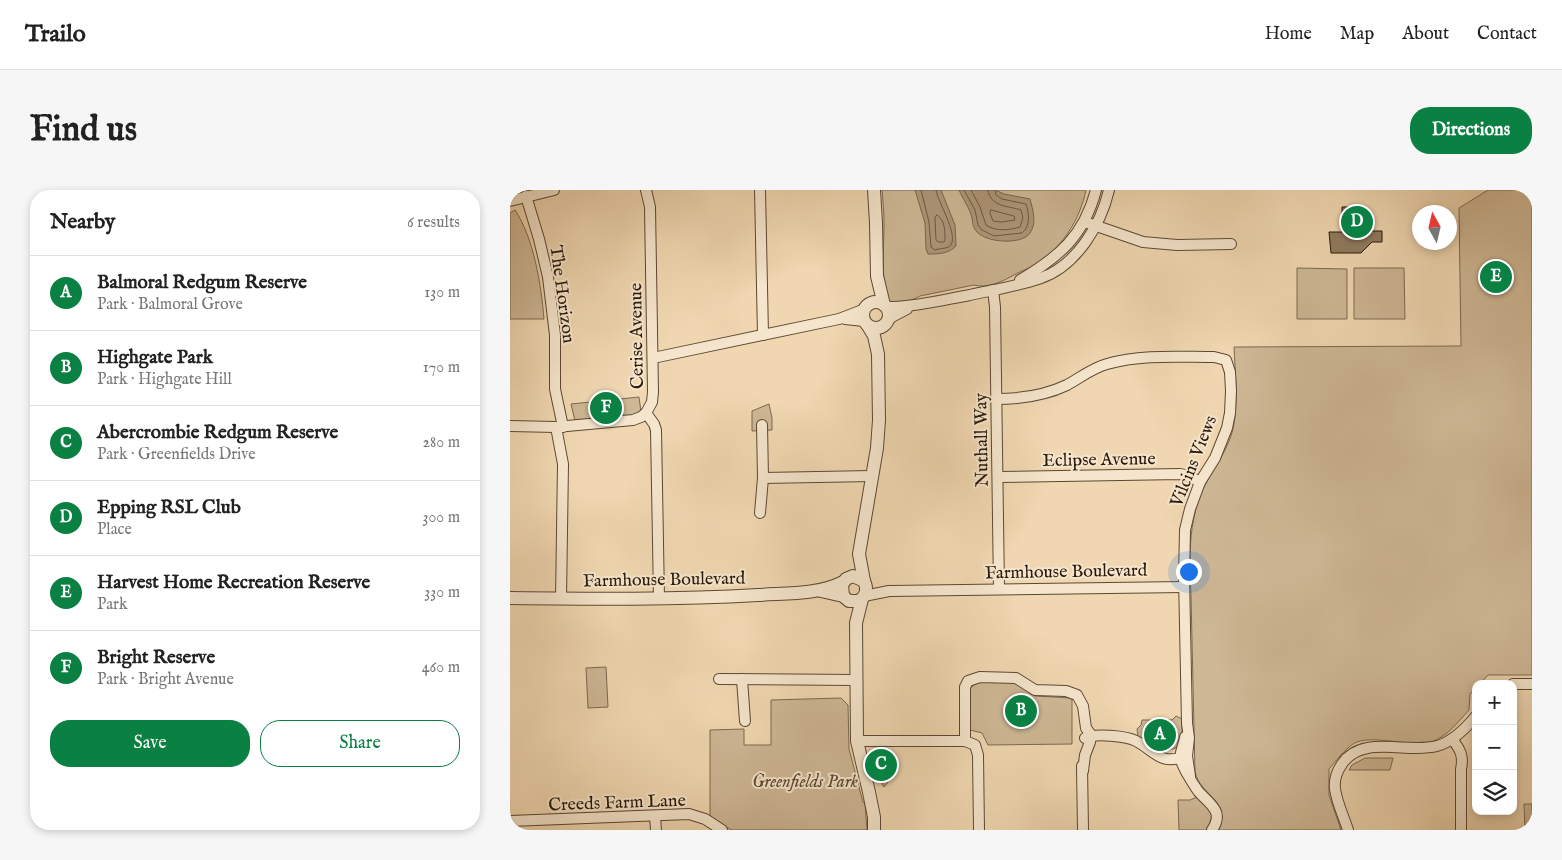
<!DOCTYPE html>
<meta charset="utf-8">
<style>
body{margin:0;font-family:"IM FELL English",serif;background:#f6f6f6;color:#222}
.controls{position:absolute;right:15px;bottom:15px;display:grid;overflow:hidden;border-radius:10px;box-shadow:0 2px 8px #0003}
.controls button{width:45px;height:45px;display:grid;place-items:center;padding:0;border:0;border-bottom:1px solid #e0e0e0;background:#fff;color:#222;font:25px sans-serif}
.compass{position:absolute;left:902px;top:15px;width:45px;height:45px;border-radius:50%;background:#fff;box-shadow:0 2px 8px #0003;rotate:352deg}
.you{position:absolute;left:678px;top:381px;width:18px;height:18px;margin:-12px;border:4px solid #fff;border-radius:50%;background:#1a73e8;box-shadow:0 0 0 8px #1a73e833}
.badge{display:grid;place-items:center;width:32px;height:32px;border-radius:50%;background:#0b8043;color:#fff;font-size:16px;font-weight:700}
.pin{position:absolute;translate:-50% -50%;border:2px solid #fff;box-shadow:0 1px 5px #0006}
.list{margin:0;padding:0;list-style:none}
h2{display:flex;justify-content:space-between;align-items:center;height:65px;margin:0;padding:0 20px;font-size:21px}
h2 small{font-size:16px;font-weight:400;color:#767676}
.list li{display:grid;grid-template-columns:32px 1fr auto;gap:15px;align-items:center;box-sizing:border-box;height:75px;padding:0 20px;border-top:1px solid #e0e0e0}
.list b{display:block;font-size:19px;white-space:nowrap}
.list p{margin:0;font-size:16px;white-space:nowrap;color:#767676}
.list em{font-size:16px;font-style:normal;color:#767676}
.actions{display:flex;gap:10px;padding:15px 20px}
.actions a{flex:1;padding:11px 0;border:1px solid #0b8043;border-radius:20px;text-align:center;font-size:18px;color:#0b8043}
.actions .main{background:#0b8043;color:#fff}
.icon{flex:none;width:28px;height:28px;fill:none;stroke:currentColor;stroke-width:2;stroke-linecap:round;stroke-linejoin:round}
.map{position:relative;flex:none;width:1022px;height:640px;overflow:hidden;border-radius:20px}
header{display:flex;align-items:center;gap:30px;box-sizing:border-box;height:70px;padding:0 25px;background:#fff;border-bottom:1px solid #e0e0e0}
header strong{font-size:24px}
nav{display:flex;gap:28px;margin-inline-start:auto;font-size:18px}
.intro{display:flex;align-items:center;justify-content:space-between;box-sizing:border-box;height:120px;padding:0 30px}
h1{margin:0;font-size:35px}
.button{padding:12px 22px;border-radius:20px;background:#0b8043;color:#fff;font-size:18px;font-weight:700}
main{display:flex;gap:30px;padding:0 30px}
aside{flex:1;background:#fff;border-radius:20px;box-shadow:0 2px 8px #0003}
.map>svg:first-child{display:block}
.green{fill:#ceb795;stroke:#7c6850}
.water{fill:#ad9678;stroke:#79644c}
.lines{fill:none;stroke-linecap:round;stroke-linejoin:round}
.shore{stroke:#6c5841;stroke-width:1}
.building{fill:#917c61;stroke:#2a190a}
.minor-casing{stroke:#5c4834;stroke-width:12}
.tertiary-casing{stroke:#5c4834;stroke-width:14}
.minor{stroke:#f5e5cc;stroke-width:10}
.tertiary{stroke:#f5e5cc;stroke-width:12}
.labels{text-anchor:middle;stroke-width:4;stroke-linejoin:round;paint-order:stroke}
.street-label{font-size:18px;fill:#2a190a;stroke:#f5e5cc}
.park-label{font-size:18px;font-style:italic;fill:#5b4834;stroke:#f5e5cc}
</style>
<header>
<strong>Trailo</strong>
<nav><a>Home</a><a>Map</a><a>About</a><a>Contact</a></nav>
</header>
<div class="intro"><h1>Find us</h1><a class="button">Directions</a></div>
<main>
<aside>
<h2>Nearby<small>6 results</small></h2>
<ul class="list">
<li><span class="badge">A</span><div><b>Balmoral Redgum Reserve</b><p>Park · Balmoral Grove</p></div><em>130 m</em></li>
<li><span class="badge">B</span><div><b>Highgate Park</b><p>Park · Highgate Hill</p></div><em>170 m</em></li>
<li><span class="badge">C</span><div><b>Abercrombie Redgum Reserve</b><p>Park · Greenfields Drive</p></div><em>280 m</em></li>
<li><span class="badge">D</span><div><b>Epping RSL Club</b><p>Place</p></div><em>300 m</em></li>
<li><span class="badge">E</span><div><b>Harvest Home Recreation Reserve</b><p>Park</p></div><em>330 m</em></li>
<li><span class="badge">F</span><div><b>Bright Reserve</b><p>Park · Bright Avenue</p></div><em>460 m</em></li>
</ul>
<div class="actions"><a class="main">Save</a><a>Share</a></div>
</aside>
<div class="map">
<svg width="1022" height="640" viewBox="0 0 1022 640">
<rect width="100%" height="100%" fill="#f0d7b1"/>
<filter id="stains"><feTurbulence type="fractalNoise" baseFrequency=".004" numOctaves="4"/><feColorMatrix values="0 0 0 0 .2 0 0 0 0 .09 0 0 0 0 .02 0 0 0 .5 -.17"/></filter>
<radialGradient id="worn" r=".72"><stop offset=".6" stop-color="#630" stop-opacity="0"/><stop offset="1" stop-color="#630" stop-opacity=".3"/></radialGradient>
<!-- green -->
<g class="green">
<path d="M372,0H576C570,30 551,59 525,75C518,79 511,81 504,85C494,91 476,99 464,95L410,106C404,110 383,117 378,109C371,98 374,50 374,35C374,23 373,12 372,0Z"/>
<path d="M978,0H1022V485H978L970,494H966V498L960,504L959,520C948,532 937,547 921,552C901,558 860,543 843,554C834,560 826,571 819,579V605L831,640H709C721,609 691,607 685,582L680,362C681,340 684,319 693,299C704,277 720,258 724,234C728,210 725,181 724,157L951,156L949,18Z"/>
<path d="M5,20C24,49 31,94 34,129H0V23Z"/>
<path d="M787,78L837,79V129H787Z"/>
<path d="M844,78H894L895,129H844Z"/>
<path d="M129,207L131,222L123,226L65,231L61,214Z"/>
<path d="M259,214L262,228V240L242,241V221Z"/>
<path d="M96,477L98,517L78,518L76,478Z"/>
<path d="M469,492H498L505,493L525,506L562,508V554L478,555L472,543L460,540V500L461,497Z"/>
<path d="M331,508L338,515L339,559L353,612L355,614L357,640H221L200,626V540L234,539V555H261V510Z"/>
<path d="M666,526L672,529V549L668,557C643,567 648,550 628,547L627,539L631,535L632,530H662Z"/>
<path d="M379,562L378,592L374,597C368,587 362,577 362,565L368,562Z"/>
<path d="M855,568H883L880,580H839L842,575Z"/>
<path d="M687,607C701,621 706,620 697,640H669L668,610H680Z"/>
<path d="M1014,614H1022V630L1015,640Z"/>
</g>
<!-- water -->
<g class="water">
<path d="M405,0H431L445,35L446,56C438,64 429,64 418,64L416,59L415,33Z"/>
<path d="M449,0H485L494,4L520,9C523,20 527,33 520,43C512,55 477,53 467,42C463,38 463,34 462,28C460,18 453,10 449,0Z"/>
</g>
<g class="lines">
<!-- shore -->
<g class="shore">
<path d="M411,0L419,32L421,57L425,60C430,58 438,59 441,55C448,43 428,13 426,0"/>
<path d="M454,0L465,20L468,35L472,40L484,46L512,43C521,36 519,24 516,14L492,9L486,5L485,0"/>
<path d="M461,0L470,17L476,35C486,42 500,40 510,37L513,28L511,20C499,16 480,17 478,0"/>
<path d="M481,20L504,26L505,30L491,32L483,31L480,23Z"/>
<path d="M427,25C435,30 435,41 435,49L434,52H428L426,50L425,28Z"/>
</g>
</g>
<!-- building -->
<path class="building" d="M832,17H843V19H853V23H862V41H872V52H862L851,63H821L819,42H832Z"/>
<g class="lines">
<!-- minor casing -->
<g class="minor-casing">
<g id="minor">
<path d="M136,0L140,17L143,202L142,212L136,223L144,234L146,240L149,408"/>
<path d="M250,0L253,145"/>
<path d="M16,6L29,49L38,87L45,145V199L53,237"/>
<path d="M0,11L44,0"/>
<path d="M575,32L633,52L667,55L721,54"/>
<path d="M510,90C549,67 574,46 586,0"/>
<path d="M483,100L485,117L489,399"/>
<path d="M376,117C405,117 432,110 460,105C483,100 508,96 531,88C566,76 591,35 599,0"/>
<path d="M335,129L354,131"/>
<path d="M378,129L397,119"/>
<path d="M143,168L329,129L355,119"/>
<path d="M486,209C511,209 534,206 557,195C570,188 582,178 597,174C631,164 669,167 704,167L716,170L720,182L721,201L720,223L717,238L705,268L690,292L680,319L675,340L674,387L677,533L679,548L677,566L680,586"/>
<path d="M0,236L46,237L123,230L131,227L136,223"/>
<path d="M46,237L53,274L51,409"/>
<path d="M488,287L670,284L679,286L690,292"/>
<path d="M253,288L362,286"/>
<path d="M250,323L253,288L252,235"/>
<path d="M354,406L379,401L674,397"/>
<path d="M209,489L346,490"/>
<path d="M232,489L235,531"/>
<path d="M1003,494H1022"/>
<path d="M675,547C674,555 669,562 671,570C673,578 683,594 688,601C699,614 715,621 702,640"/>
<path d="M575,548C585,543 616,546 626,551C645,561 650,576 676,566"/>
<path d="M942,549C950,559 954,566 951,579V640"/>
<path d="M347,551H455L465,555L468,565L469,640"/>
<path d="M455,551V497L458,491L470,487L506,488L525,500L556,501L567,505L573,516L576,538L581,545L580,552L575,565L573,581"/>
<path d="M572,576L573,640"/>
<path d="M145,626L146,640"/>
<path d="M0,631L179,624L195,629L212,640"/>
<path d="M838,640C834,627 827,613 825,599C824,590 827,581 832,574C852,544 897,564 927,556C942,552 956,538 966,526"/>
</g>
</g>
<!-- tertiary casing -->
<g class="tertiary-casing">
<g id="tertiary">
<path d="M364,0L366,33L367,86L374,115"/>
<circle cx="366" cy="125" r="13"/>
<path d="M354,391L349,364L367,258L369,230L368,164L364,146L358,136"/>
<path d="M311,401L333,406L339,411H348C356,407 358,399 354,391L343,386L336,389L332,395L333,406"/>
<path d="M0,408C82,409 165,410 248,405C277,403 307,405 333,392"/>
<path d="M352,409L346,433L347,551L359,602L364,627V640"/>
</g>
</g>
<!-- minor -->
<use href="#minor" class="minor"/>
<!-- tertiary -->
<use href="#tertiary" class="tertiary"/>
</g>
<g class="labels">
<!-- street labels -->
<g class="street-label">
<text transform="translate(53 104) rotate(82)" y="6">The Horizon</text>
<text transform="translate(126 146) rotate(-91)" y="6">Cerise Avenue</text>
<text transform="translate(471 250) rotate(-91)" y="6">Nuthall Way</text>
<text transform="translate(589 269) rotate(-1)" y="6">Eclipse Avenue</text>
<text transform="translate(683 271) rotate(-68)" y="6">Vilcins Views</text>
<text transform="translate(556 381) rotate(-1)" y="6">Farmhouse Boulevard</text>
<text transform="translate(154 389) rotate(-1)" y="6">Farmhouse Boulevard</text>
<text transform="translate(107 612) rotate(-2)" y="6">Creeds Farm Lane</text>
</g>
<!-- park labels -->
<g class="park-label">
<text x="295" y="597">Greenfields Park</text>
</g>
</g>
<rect width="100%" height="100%" filter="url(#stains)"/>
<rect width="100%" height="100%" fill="url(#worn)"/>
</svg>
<div class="controls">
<button>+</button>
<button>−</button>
<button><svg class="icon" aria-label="layers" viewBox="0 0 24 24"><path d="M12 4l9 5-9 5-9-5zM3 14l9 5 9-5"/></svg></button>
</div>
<svg class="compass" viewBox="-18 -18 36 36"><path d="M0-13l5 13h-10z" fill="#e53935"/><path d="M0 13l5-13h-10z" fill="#767676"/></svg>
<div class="you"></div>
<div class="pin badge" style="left:650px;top:545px">A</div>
<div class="pin badge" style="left:511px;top:521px">B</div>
<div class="pin badge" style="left:371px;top:575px">C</div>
<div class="pin badge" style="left:847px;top:32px">D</div>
<div class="pin badge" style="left:986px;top:87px">E</div>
<div class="pin badge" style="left:96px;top:218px">F</div>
</div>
</main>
